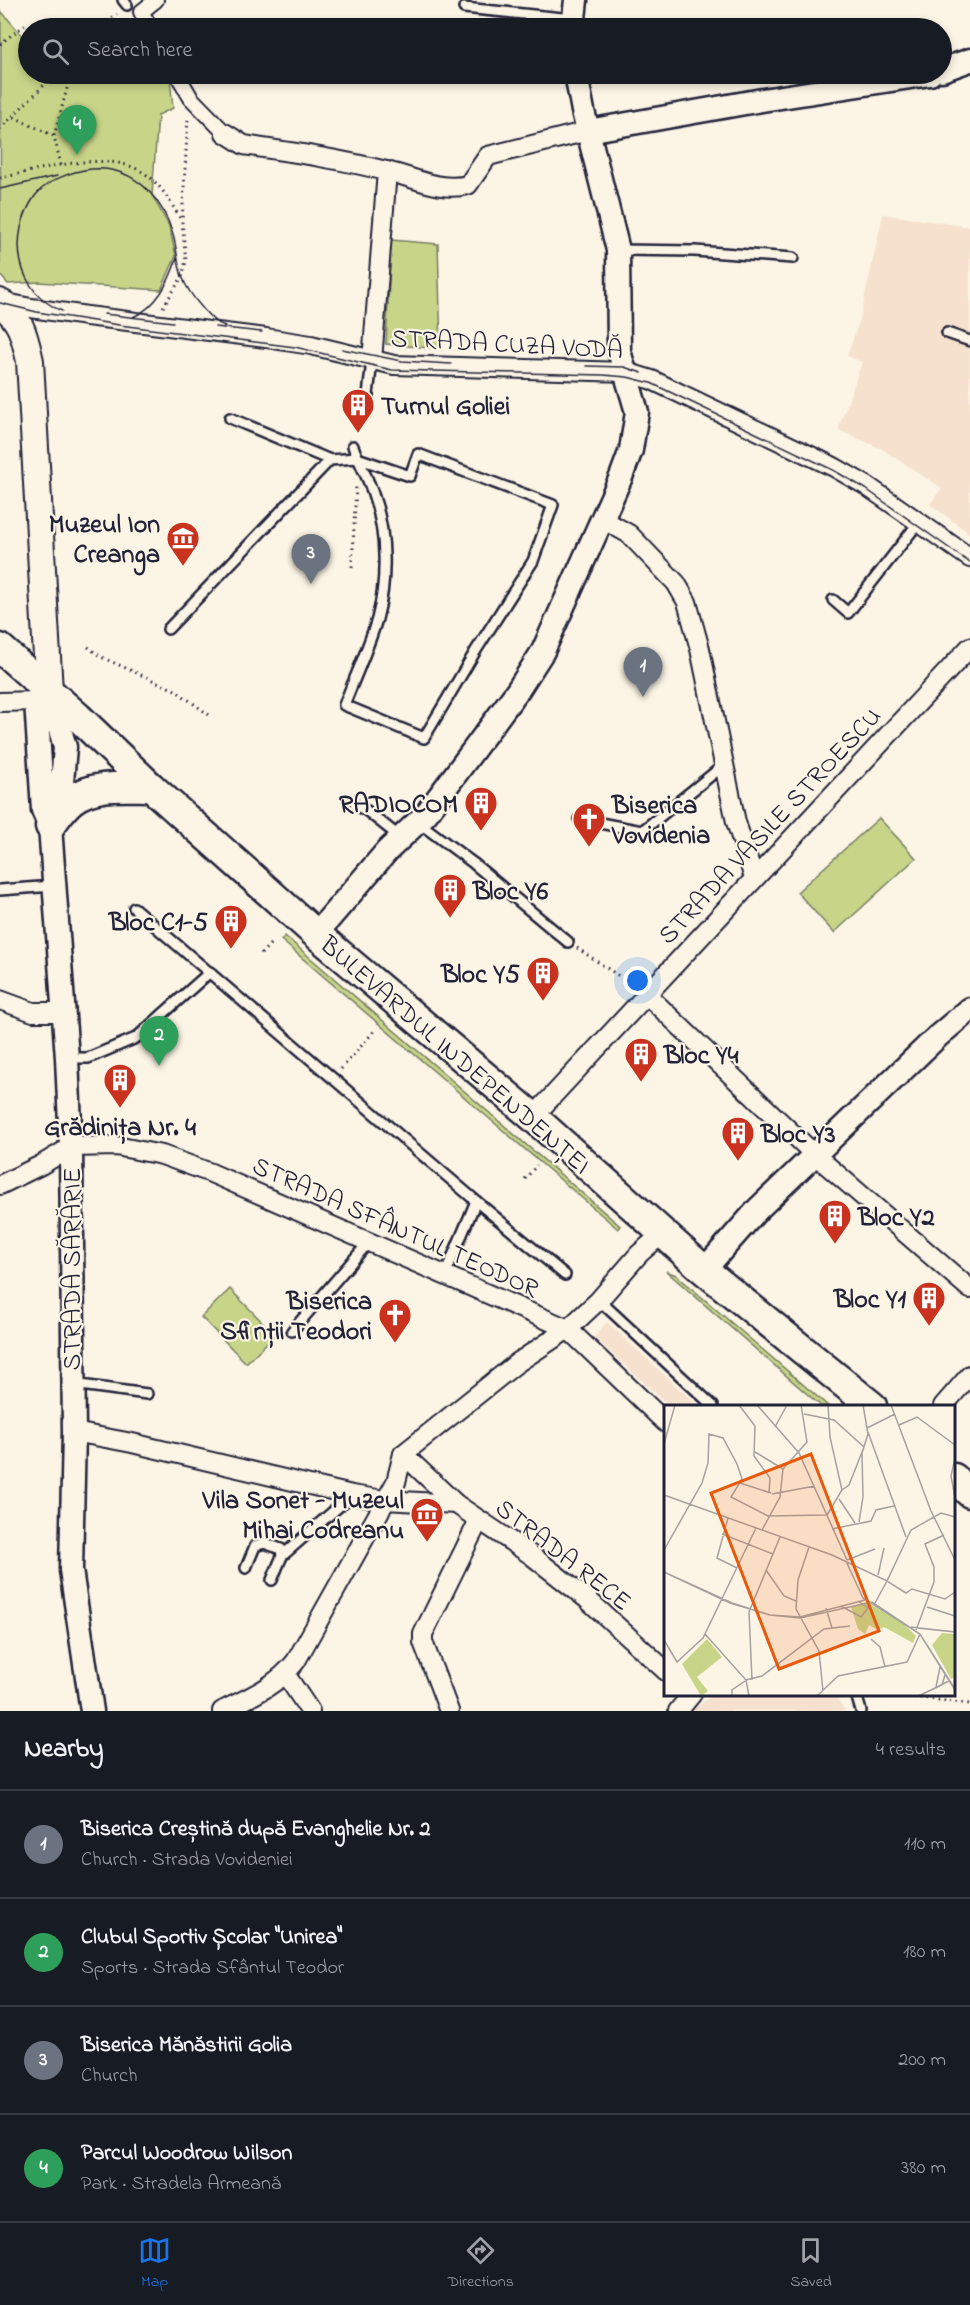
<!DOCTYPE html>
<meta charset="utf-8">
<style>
body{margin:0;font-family:"Indie Flower",sans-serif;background:#20242c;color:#f1f3f6}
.you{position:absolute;left:638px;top:981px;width:21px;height:21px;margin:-15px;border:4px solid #fff;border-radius:50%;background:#1a73e8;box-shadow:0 0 0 9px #1a73e833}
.badge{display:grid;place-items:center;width:39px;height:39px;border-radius:50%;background:#1a73e8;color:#fff;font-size:20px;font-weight:700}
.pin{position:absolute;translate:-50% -50px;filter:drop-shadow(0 2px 3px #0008)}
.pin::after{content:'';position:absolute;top:32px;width:21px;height:18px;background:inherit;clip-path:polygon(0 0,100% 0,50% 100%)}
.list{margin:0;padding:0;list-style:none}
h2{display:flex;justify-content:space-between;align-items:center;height:78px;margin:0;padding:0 24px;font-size:26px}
h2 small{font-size:20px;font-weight:400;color:#9ea1a6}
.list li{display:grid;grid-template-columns:39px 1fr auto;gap:18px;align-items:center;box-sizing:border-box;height:108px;padding:0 24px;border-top:2px solid #363941}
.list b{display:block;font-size:22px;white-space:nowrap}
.list p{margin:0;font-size:20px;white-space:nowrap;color:#9ea1a6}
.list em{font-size:20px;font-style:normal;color:#9ea1a6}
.icon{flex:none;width:33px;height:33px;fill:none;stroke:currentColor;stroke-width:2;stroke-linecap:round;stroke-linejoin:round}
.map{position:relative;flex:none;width:970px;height:1711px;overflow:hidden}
.search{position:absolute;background:#171b24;box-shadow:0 3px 9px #0003;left:18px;right:18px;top:18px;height:66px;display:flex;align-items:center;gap:15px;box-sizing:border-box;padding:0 21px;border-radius:33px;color:#9ea1a6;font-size:22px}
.sheet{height:510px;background:#171b24}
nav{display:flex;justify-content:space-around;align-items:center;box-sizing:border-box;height:84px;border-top:2px solid #363941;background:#171b24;font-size:16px;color:#9ea1a6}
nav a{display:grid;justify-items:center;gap:3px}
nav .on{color:#1a73e8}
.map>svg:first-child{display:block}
.built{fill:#f5e1ce}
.green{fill:#c8d589;stroke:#757c62;stroke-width:1.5}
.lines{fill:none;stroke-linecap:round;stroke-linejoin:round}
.service-casing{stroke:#22223b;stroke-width:14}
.pedestrian-casing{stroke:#22223b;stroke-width:18}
.minor-casing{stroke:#22223b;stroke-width:22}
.tertiary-casing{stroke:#22223b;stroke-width:27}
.secondary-casing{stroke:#22223b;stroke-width:30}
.primary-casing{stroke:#22223b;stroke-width:33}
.path{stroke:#22223b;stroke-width:3;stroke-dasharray:1.5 4.5;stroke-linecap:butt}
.service{stroke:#fcf5e5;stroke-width:9}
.pedestrian{stroke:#fcf5e5;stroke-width:14}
.minor{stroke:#fcf5e5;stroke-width:18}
.tertiary{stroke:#fcf5e5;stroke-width:22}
.secondary{stroke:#fcf5e5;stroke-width:26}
.primary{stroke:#fcf5e5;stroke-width:28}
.tram{stroke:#22223b;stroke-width:1.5}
.labels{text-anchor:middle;stroke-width:4.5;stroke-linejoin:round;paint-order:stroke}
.street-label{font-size:26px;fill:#22223b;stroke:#fcf5e5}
.poi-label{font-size:26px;font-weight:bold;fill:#22223b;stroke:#fcf5e5;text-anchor:end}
.inset-road{fill:none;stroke:#a5a1a1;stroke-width:1.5}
.view{fill:#e8590c;fill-opacity:0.15;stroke:#e8590c;stroke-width:3}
.inset-edge{fill:none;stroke:#22223b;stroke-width:3}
</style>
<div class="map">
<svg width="970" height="1711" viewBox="0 0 970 1711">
<rect width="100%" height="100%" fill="#fcf5e5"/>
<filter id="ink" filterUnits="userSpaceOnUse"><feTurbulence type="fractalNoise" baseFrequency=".0167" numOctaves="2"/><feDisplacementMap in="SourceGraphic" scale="12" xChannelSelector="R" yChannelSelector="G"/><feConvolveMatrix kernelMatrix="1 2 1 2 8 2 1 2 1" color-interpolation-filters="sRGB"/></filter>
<g filter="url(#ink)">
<!-- built -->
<g class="built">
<path d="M883,214L970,227V534L930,504L942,488L880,448L838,430L862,362L847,356L860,319Z"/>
<path d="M607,1322L698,1406H669L594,1337Z"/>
<path d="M714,1694L835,1695L845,1711H691Z"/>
</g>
<!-- green -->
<g class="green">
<path d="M1,11L28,42V74H56L62,79L67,74H167L170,78L173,108L158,115L152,195L169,226L176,256L161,290L39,282L8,284L0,275Z"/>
<path d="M391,240L438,244L441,349L386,344Z"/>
<path d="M879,818L916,858L834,933L797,892Z"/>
<path d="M285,936L620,1226L618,1229L281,940Z"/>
<path d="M666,1271L676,1275L828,1406H821Z"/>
<path d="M230,1289L275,1335L246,1363L201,1317Z"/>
</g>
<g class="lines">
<!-- service casing -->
<g class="service-casing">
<g id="service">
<path d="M123,0L127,5"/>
<path d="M464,8L573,19"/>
<path d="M619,250L695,251L793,258"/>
<path d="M947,333L970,341"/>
<path d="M366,412L372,361"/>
<path d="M230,418L330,460"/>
<path d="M833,600L848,613L919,522"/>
<path d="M168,629L330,460L357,458L410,476L418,454L553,505L533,561L475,652L424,738L344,705C355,677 368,649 377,619C387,582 387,534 374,497C369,479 359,463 353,446"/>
<path d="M355,805L367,811L401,838"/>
<path d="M579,819L642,831L724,765"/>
<path d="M418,822L473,863L568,942"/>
<path d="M0,890L53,886"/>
<path d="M134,908L476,1201L445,1275"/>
<path d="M67,1058H88L136,1038L210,972"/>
<path d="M476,1201L565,1275"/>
<path d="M599,1300L713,1406"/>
<path d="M292,1331L368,1243"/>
<path d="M73,1384L147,1394"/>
<path d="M282,1556L352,1495"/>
<path d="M246,1568L255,1546L264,1543L281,1549L282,1556L272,1580"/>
<path d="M856,1694L861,1711"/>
</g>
</g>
<!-- pedestrian casing -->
<g class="pedestrian-casing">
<g id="pedestrian">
<path d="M151,28L141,12L156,0"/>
<path d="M177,74L191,98L225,133"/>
</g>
</g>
<!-- minor casing -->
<g class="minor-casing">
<g id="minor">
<path d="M225,133L244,145C291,152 340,159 386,171C414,177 439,192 468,185L488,156L588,131"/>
<path d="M0,298L11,304L31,308L87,316L266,338L311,345L394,365L626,372L652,380L834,467L867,486L970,558"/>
<path d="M372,361L387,171"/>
<path d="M602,519L629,534L676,583L687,602L700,649L736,822L754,878"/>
<path d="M0,702L36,701"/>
<path d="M646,994L815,1155L970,1289"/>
<path d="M0,1000L33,1012H63"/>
<path d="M533,1117L970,647"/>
<path d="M0,1185L41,1165L71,1147L116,1146L162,1155L211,1173L568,1329L666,1423"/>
<path d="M943,1406L970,1375"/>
<path d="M74,1432L132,1443L352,1495L384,1500L456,1504"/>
<path d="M403,1454L456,1504L531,1555L587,1599L666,1671"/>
<path d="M286,1675L310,1711"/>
<path d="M222,1711C250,1697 277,1686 296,1661L396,1482L403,1454L517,1363L568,1329L599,1300L639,1254L663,1233"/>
<path d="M449,1711L423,1642V1634L479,1520"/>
<path d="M678,1711L692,1694"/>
</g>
</g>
<!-- tertiary casing -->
<g class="tertiary-casing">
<g id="tertiary">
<path d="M573,28L576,0"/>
<path d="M942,70L970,60"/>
<path d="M588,131L762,100L930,74"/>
<path d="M50,826L43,810L36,701L49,691L65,747L61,794L50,826L67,1058L71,1147L74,1432L71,1570L92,1711"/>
<path d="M316,934L387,851L426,814L518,690L543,651L621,477L631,450L637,412L619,351L618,250L583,111L576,74"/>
<path d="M704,1270L758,1209L938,1036L970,1009"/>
</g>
</g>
<!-- secondary casing -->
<g class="secondary-casing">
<path id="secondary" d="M0,303C22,321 24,334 30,361L49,691"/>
</g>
<!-- primary casing -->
<g class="primary-casing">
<g id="primary">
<path d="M0,648L78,717L151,787L316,934L533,1117L704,1270L872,1406"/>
<path d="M50,826C57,817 63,807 72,800C93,783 125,787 151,787"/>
<path d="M954,1478L970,1493"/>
</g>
</g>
<!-- path -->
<g class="path">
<path d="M97,28L117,14"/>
<path d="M0,44L26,24L29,28"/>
<path d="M14,117L54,136"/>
<path d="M0,129L55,74"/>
<path d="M61,165L54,136L71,74"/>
<path d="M0,178C40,170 107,148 144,173C161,184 171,203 181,220"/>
<path d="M163,307L182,277L186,261L182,222L188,117"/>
<path d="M352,567L356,485"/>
<path d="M88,647L101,657L175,690L212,717"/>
<path d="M577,948L631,984"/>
<path d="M261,954L273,941"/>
<path d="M341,1069L376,1029"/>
<path d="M525,1179L537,1165"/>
<path d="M890,1694L970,1704"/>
</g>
<!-- service -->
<use href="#service" class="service"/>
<!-- pedestrian -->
<use href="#pedestrian" class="pedestrian"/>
<!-- minor -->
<use href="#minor" class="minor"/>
<!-- tertiary -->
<use href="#tertiary" class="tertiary"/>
<!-- secondary -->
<use href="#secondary" class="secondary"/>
<!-- primary -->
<use href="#primary" class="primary"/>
<!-- tram -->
<g class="tram">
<path d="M0,189L57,176"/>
<path d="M0,303L37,312L119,325L295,347L392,370L603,375L627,377L651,383L833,470L866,489L970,563"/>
<path d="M62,311C16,292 7,236 35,196C49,177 83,167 105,169C141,173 164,203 173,235C177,248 177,262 182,276C186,288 195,300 204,310C211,318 215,323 225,326"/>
<path d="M104,314L173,322"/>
<path d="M133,317C157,307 169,282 177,258"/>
<path d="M215,327L262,332"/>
<path d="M342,349L402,361L451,364"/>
<path d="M586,366L624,367L642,373"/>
</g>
</g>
</g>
<!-- icons -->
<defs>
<g id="building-pin" transform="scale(1.725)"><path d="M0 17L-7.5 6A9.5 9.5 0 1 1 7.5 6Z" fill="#c8321e" stroke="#fcf5e5"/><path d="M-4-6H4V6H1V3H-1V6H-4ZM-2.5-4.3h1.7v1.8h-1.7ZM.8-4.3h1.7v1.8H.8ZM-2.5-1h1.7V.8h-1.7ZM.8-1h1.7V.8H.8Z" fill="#fff"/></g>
<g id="museum-pin" transform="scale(1.725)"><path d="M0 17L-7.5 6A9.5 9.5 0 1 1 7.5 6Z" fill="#c8321e" stroke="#fcf5e5"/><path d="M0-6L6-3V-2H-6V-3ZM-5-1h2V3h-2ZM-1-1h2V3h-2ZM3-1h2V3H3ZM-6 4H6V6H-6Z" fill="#fff"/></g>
<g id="church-pin" transform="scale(1.725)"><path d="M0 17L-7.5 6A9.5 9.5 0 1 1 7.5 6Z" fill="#c8321e" stroke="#fcf5e5"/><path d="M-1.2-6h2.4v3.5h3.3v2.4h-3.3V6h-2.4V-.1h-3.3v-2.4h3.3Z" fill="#fff"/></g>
</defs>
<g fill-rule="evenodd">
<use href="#building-pin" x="358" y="405"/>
<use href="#museum-pin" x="183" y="538"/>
<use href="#building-pin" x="481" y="803"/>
<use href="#church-pin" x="589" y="819"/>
<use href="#building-pin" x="450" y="890"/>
<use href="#building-pin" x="231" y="921"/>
<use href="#building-pin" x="543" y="973"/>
<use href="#building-pin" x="641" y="1054"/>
<use href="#building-pin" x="120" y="1080"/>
<use href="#building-pin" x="738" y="1133"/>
<use href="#building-pin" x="835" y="1216"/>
<use href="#building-pin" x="929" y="1298"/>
<use href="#church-pin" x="395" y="1315"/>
<use href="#museum-pin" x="427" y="1514"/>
</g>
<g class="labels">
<!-- street labels -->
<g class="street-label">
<text transform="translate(507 343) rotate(3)" y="9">STRADA CUZA VODĂ</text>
<text transform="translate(769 825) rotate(-47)" y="9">STRADA VASILE STROESCU</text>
<text transform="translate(456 1054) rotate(41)" y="9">BULEVARDUL INDEPENDENȚEI</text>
<text transform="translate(396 1226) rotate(24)" y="9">STRADA SFÂNTUL TEODOR</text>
<text transform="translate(71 1269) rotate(-90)" y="9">STRADA SĂRĂRIE</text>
<text transform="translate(564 1554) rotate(38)" y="9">STRADA RECE</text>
</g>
<!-- poi labels -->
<g class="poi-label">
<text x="381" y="414" text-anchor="start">Turnul Goliei</text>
<text x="160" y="532">Muzeul Ion<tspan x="160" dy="30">Creanga</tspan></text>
<text x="458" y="812">RADIOCOM</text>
<text x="612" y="813" text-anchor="start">Biserica<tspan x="612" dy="30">Vovidenia</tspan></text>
<text x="473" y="899" text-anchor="start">Bloc Y6</text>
<text x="208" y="930">Bloc C1-5</text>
<text x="520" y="982">Bloc Y5</text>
<text x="664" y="1063" text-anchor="start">Bloc Y4</text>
<text x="120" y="1135" text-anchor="middle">Grădinița Nr. 4</text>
<text x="761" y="1142" text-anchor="start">Bloc Y3</text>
<text x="858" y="1225" text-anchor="start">Bloc Y2</text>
<text x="906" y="1307">Bloc Y1</text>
<text x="372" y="1309">Biserica<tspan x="372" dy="30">Sfinții Teodori</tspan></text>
<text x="404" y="1508">Vila Sonet - Muzeul<tspan x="404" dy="30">Mihai Codreanu</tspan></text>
</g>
</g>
<!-- overview -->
<g transform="translate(664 1405)">
<rect width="291" height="291" fill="#fcf5e5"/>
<path d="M203,197L240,219L252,231L249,238L220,222L214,225L205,220L201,229L194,224L187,202ZM278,228L291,229V272L287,274L268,240ZM43,234L58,252L33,272L44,286L37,291L18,259Z" fill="#c8d589"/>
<path class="inset-road" d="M75,0L91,21L90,51L106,73L105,88M93,0L135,48L183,155M227,0L267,106L291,155M140,9L170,15L200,42L185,80L178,85M235,20L253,12L291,40M111,22L123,0M203,23L231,9M204,27L242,132M0,39L11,0M91,47L119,64M291,53L287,71L291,93M76,78L107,88M108,89L151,81M0,90L168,150L223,176L247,125L277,108L291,112M175,94L191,118M163,110L178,85L166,32L164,0M64,113L53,153L73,163M195,117L199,92L198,48L204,29L199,0M168,124L207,116L212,105L230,101M98,125L116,92L119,64L143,37L137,0M58,129L109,149M145,142L134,175L132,204L155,246L159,286M0,145L38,78L44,58L45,29L59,33L73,59L78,74L67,92L104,111L162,110M183,155L211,144M182,156L199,193L256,229L291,284M102,165L120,191L132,196M0,167L68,198L106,210L136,212L201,195M0,167L66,198L106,210L136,213L208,197L256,229L291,285M214,170L220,143M211,198L223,176L242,188L248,184L281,194L291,187M177,201L197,212L204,203L194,196M263,202L291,211M162,203L168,223M247,222L291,227M253,223L291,227M252,225L270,177V162L261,139L280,130M41,229L82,275L85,291M207,234L216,242L221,262M0,235L13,257L39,233L92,123M82,275L98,271L160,224L186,221M88,275L85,207L116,132M272,282L276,262M68,291V285L81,276M153,291L174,271L243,257L256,229M254,291L278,280L281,270M255,291L285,276"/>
<path class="view" d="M147,49L215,226L115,264L47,88Z"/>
<rect width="291" height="291" class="inset-edge"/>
</g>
</svg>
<div class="you"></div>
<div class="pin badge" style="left:643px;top:697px;background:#6b7280">1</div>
<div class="pin badge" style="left:159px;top:1066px;background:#2e9e5b">2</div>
<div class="pin badge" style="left:311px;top:584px;background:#6b7280">3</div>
<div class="pin badge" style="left:77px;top:155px;background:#2e9e5b">4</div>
<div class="search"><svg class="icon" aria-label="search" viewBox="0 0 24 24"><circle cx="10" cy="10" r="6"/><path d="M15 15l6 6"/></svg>Search here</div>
</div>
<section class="sheet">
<h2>Nearby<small>4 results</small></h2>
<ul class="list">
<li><span class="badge" style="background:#6b7280">1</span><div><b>Biserica Creștină după Evanghelie Nr. 2</b><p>Church · Strada Vovideniei</p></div><em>110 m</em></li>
<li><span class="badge" style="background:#2e9e5b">2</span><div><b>Clubul Sportiv Școlar &quot;Unirea&quot;</b><p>Sports · Strada Sfântul Teodor</p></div><em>180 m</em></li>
<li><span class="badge" style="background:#6b7280">3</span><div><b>Biserica Mănăstirii Golia</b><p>Church</p></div><em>200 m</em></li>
<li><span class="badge" style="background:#2e9e5b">4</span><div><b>Parcul Woodrow Wilson</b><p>Park · Stradela Armeană</p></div><em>380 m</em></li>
</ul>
</section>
<nav>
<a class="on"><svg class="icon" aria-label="map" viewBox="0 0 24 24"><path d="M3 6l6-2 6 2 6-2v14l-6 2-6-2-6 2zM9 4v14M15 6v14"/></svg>Map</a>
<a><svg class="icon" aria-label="directions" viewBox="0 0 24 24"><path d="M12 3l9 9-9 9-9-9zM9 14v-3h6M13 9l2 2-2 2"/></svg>Directions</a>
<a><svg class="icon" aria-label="saved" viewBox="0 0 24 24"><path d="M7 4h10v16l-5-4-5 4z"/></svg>Saved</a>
</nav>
